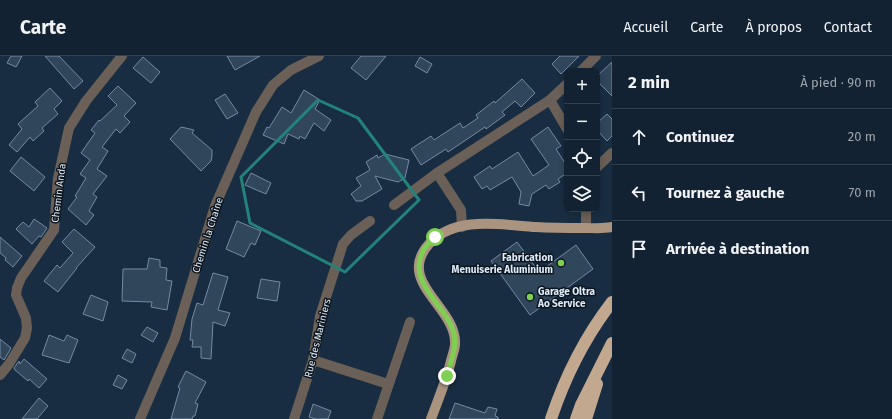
<!DOCTYPE html>
<html lang="fr">
<meta charset="utf-8">
<style>
body{margin:0;font-family:"Fira Sans",sans-serif;background:#202f3e;color:#f1f3f6}
.controls{position:absolute;right:12px;top:12px;display:grid;overflow:hidden;border-radius:8px;box-shadow:0 2px 6px #0003}
.controls button{width:36px;height:36px;display:grid;place-items:center;padding:0;border:0;border-bottom:1px solid #323f4d;background:#132232;color:#f1f3f6;font:20px sans-serif}
.stop{position:absolute;width:12px;height:12px;margin:-9px;border:3px solid #7fd052;border-radius:50%;background:#fff}
.stop.end{background:#7fd052;border-color:#fff;box-shadow:0 1px 4px #0008}
.list{margin:0;padding:0;list-style:none}
h2{display:flex;justify-content:space-between;align-items:center;height:52px;margin:0;padding:0 16px;font-size:17px}
h2 small{font-size:13px;font-weight:400;color:#9da4ac}
.list li{display:grid;grid-template-columns:26px 1fr auto;gap:12px;align-items:center;box-sizing:border-box;height:56px;padding:0 16px;border-top:1px solid #323f4d}
.list b{display:block;font-size:15px;white-space:nowrap}
.list em{font-size:13px;font-style:normal;color:#9da4ac}
.icon{flex:none;width:22px;height:22px;fill:none;stroke:currentColor;stroke-width:2;stroke-linecap:round;stroke-linejoin:round}
.map{position:relative;flex:none;width:612px;height:363px;overflow:hidden}
header{display:flex;align-items:center;gap:24px;box-sizing:border-box;height:56px;padding:0 20px;background:#132232;border-bottom:1px solid #323f4d}
header strong{font-size:19px}
nav{display:flex;gap:22px;margin-inline-start:auto;font-size:14px}
main{display:flex}
aside{flex:1;background:#132232}
.map>svg:first-child{display:block}
.building{fill:#30465b;stroke:#728aa3}
.lines{fill:none;stroke-linecap:round;stroke-linejoin:round}
.minor{stroke:#6b6057;stroke-width:10}
.major{stroke:#aa9480;stroke-width:10}
.highway{stroke:#c3a890;stroke-width:12}
.route{stroke:#7fd052;stroke-width:5}
.marked{fill:none;stroke:#24827c;stroke-width:3;stroke-linejoin:round}
.poi-dot{fill:#7fd052;stroke:#0c151e;stroke-width:1.5}
.labels{text-anchor:middle;stroke-width:3;stroke-linejoin:round;paint-order:stroke}
.street-label{font-size:10px;fill:#deebf8;stroke:#0c151e}
.poi-label{font-size:10px;font-weight:bold;fill:#deebf8;stroke:#0c151e;text-anchor:end}
</style>
<header>
<strong>Carte</strong>
<nav><a>Accueil</a><a>Carte</a><a>À propos</a><a>Contact</a></nav>
</header>
<main>
<div class="map">
<svg width="612" height="363" viewBox="0 0 612 363">
<rect width="100%" height="100%" fill="#192d42"/>
<!-- building -->
<g class="building">
<path d="M11,0H22L16,11L7,7Z"/>
<path d="M45,0H59L83,25L74,33Z"/>
<path d="M227,0H260L235,14Z"/>
<path d="M361,0H386L366,24L351,12Z"/>
<path d="M560,0H579L561,18L552,8Z"/>
<path d="M143,1L160,16L151,27L133,12Z"/>
<path d="M420,1L432,8L427,17L415,10Z"/>
<path d="M612,6V40L597,25V20Z"/>
<path d="M522,23L535,37L521,51L515,45L502,56L505,59L486,73L485,71L448,96L446,93L421,109L411,93L431,80L434,84L460,67L463,72L478,62L476,59L494,45L495,47Z"/>
<path d="M118,30L136,47L124,60L130,66L120,77L116,73L102,91L108,95L97,113L107,120L93,138L97,141L89,155L94,159L86,169L68,153L77,141L75,140L86,122L80,118L90,104L81,97L95,77L91,74L99,64L100,65L117,49L108,40Z"/>
<path d="M50,32L62,45L54,53L58,58L42,72L44,75L33,85L30,81L17,96L9,89L22,73L18,68L38,50L35,46Z"/>
<path d="M304,34L320,44L315,53L331,64L324,75L314,67L305,83L300,80L299,83L288,78L284,88L263,79L267,71L269,72L282,51L291,57Z"/>
<path d="M225,38L238,57L227,63L215,44Z"/>
<path d="M607,58L612,63V80L607,85L597,74V67Z"/>
<path d="M181,71L194,74L192,77L212,94V100L211,105L201,115L170,83Z"/>
<path d="M548,71L561,90L556,93L567,110V117L558,123L560,126L549,133L546,129L532,138L529,150L519,148L521,136L512,121L490,134L487,130L482,133L474,121L490,110L492,113L518,96L533,120L549,109L531,83Z"/>
<path d="M385,98L409,104L405,122L398,126L375,120L382,133L362,145H356L351,138L361,130L356,122L370,114L366,106L377,99L378,102Z"/>
<path d="M21,101L45,121L34,135L10,115Z"/>
<path d="M251,117L271,127L266,138L245,129Z"/>
<path d="M34,163L47,172L41,181L39,180L32,188L16,173L23,166L29,171Z"/>
<path d="M237,165L261,175L255,189L251,187L244,201L226,193Z"/>
<path d="M74,173L95,191L76,212H77L58,236L44,225L57,209L60,212L73,197L62,186Z"/>
<path d="M0,181L22,200L13,211L5,204L6,202L0,197Z"/>
<path d="M517,186L539,216L576,189L593,213L530,259L491,205Z"/>
<path d="M149,202L160,204V211L167,212L166,224L172,225L167,254L151,251L152,246L122,245L123,213H147Z"/>
<path d="M213,217L228,221L218,254L230,257L225,270L213,266L211,303L201,302V291H192L193,284H190L192,263L197,247L203,249Z"/>
<path d="M261,223L280,226L277,245L257,242Z"/>
<path d="M91,239L108,246L103,265L83,258Z"/>
<path d="M147,271L158,277L153,286L141,279Z"/>
<path d="M49,279L64,285L67,279L78,284L69,307L42,299Z"/>
<path d="M0,283L11,292L4,304L0,301Z"/>
<path d="M127,293L136,298L132,307L122,302Z"/>
<path d="M24,303L47,323L39,332L29,323L28,325L15,314L14,312L19,305L20,308Z"/>
<path d="M186,315L206,326L195,347L198,348L195,360H193L192,363H171L180,332L178,331Z"/>
<path d="M118,319L127,324L122,333L113,329Z"/>
<path d="M39,342L48,350L37,363H22Z"/>
<path d="M455,347L485,357L488,351L497,353L495,360L498,361V363H449Z"/>
<path d="M313,348L331,355L328,363H316L309,361Z"/>
</g>
<g class="lines">
<!-- minor -->
<g class="minor">
<path d="M581,15L596,0"/>
<path d="M550,44L567,73"/>
<path d="M597,111L612,97"/>
<path d="M437,117L461,154L462,171"/>
<path d="M394,149L437,117L550,44L567,28"/>
<path d="M586,153V172"/>
<path d="M313,304L388,328"/>
<path d="M0,319L9,308L25,282L27,272L26,262L16,239L17,232L21,222L54,174L58,122L69,72L86,45L122,0"/>
<path d="M140,363L175,282L215,150L256,56L273,29L291,14L319,0"/>
<path d="M294,363L313,304L320,260L343,188L351,179L370,165"/>
<path d="M377,363L410,266"/>
</g>
<!-- major -->
<path class="major" d="M431,363C438,344 446,325 451,305C452,300 455,293 455,288C457,251 395,226 429,188C455,159 502,169 536,171C552,172 569,172 585,172C594,172 603,173 612,171"/>
<!-- highway -->
<g class="highway">
<path d="M551,363C565,321 585,281 612,246"/>
<path d="M576,363L581,349L612,287"/>
<path d="M586,363L597,328"/>
</g>
</g>
<g class="lines">
<!-- route -->
<path class="route" d="M435,181C431,186 425,190 423,195C406,228 448,250 454,278C457,292 450,307 447,320"/>
</g>
<!-- marked area -->
<path class="marked" d="M318,44L358,62L419,144L345,216L250,167L241,121Z"/>
<!-- markers -->
<g class="poi-dot">
<circle cx="561" cy="207" r="4"/>
<circle cx="530" cy="241" r="4"/>
</g>
<g class="labels">
<!-- street labels -->
<g class="street-label">
<text transform="translate(58 137) rotate(-83)" y="4">Chemin Anda</text>
<text transform="translate(207 179) rotate(-72)" y="4">Chemin la Chaîne</text>
<text transform="translate(317 282) rotate(-76)" y="4">Rue des Mariniers</text>
</g>
<!-- poi labels -->
<g class="poi-label">
<text x="553" y="205">Fabrication<tspan x="553" dy="12">Menuiserie Aluminium</tspan></text>
<text x="538" y="239" text-anchor="start">Garage Oltra<tspan x="538" dy="12">Ao Service</tspan></text>
</g>
</g>
</svg>
<div class="controls">
<button>+</button>
<button>−</button>
<button><svg class="icon" aria-label="locate" viewBox="0 0 24 24"><circle cx="12" cy="12" r="6"/><path d="M12 2v4M12 18v4M2 12h4M18 12h4"/></svg></button>
<button><svg class="icon" aria-label="layers" viewBox="0 0 24 24"><path d="M12 4l9 5-9 5-9-5zM3 14l9 5 9-5"/></svg></button>
</div>
<div class="stop" style="left:435px;top:181px"></div>
<div class="stop end" style="left:447px;top:320px"></div>
</div>
<aside>
<h2>2 min<small>À pied · 90 m</small></h2>
<ul class="list">
<li><svg class="icon" aria-label="ahead" viewBox="0 0 24 24"><path d="M12 20V5M6 11l6-6 6 6"/></svg><div><b>Continuez</b></div><em>20 m</em></li>
<li><svg class="icon" aria-label="left" viewBox="0 0 24 24"><path d="M17 20v-9H6M10 6l-5 5 5 5"/></svg><div><b>Tournez à gauche</b></div><em>70 m</em></li>
<li><svg class="icon" aria-label="arrive" viewBox="0 0 24 24"><path d="M6 21V4h12l-3 4 3 4H6"/></svg><div><b>Arrivée à destination</b></div></li>
</ul>
</aside>
</main>
